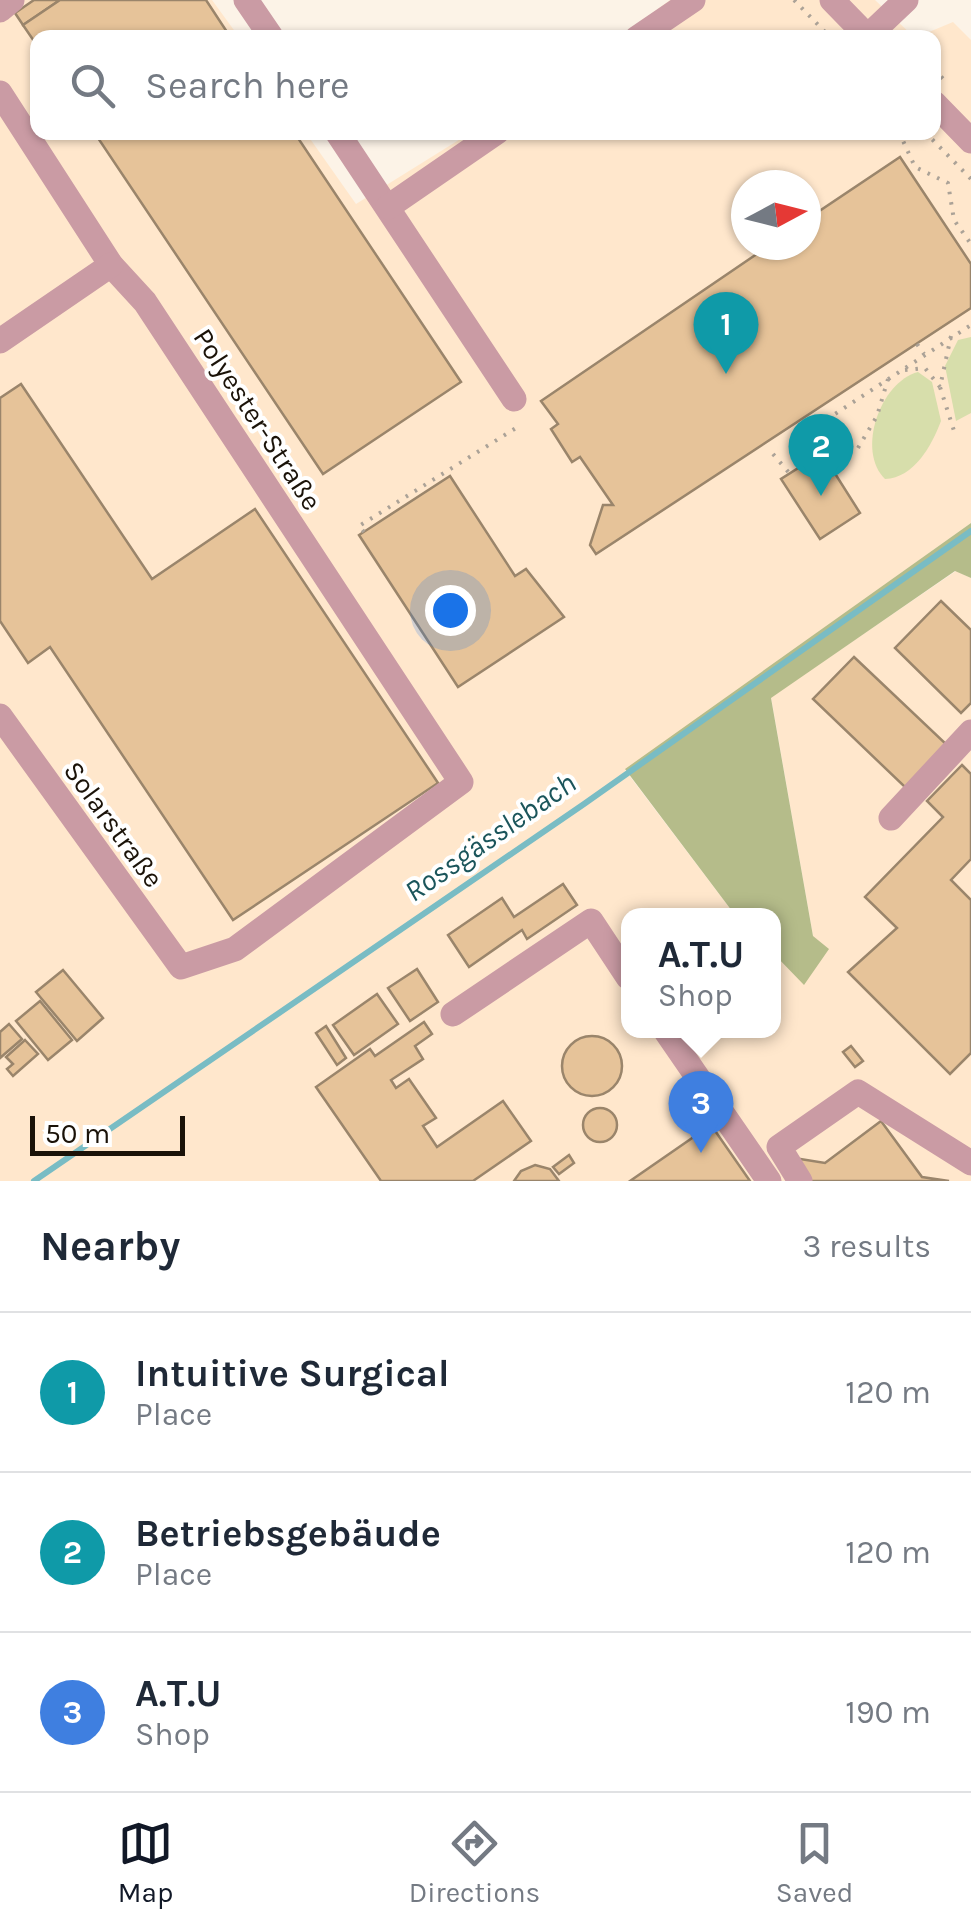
<!DOCTYPE html>
<meta charset="utf-8">
<style>
body{margin:0;font-family:Karla,sans-serif;background:#f2f2f3;color:#1f2937}
.compass{position:absolute;left:731px;top:170px;width:90px;height:90px;border-radius:50%;background:#fff;box-shadow:0 2px 8px #0004;rotate:83deg}
.scale{position:absolute;left:30px;bottom:25px;width:155px;box-sizing:border-box;padding-left:10px;border:5px solid #1a1208;border-top:0;font-size:28px;line-height:35px;white-space:nowrap;color:#1a1208;-webkit-text-stroke:8px #fff;paint-order:stroke}
.you{position:absolute;left:450px;top:610px;width:35px;height:35px;margin:-25px;border:8px solid #fff;border-radius:50%;background:#1a73e8;box-shadow:0 0 0 15px #1a73e833}
.badge{display:grid;place-items:center;width:65px;height:65px;border-radius:50%;background:#111827;color:#fff;font-size:32px;font-weight:700}
.pin{position:absolute;translate:-50% -82px;filter:drop-shadow(0 2px 5px #0008)}
.pin::after{content:'';position:absolute;top:52px;width:35px;height:30px;background:inherit;clip-path:polygon(0 0,100% 0,50% 100%)}
.popup{position:absolute;left:621px;top:908px;width:160px;height:130px;box-sizing:border-box;display:grid;place-content:center;border-radius:20px;background:#fff;filter:drop-shadow(0 2px 8px #0005);font-size:32px;white-space:nowrap;color:#747a83}
.popup b{font-size:38px;color:#1f2937}
.popup::after{content:'';position:absolute;left:50%;top:100%;margin-left:-20px;border:20px solid transparent;border-top-color:#fff}
.list{margin:0;padding:0;list-style:none}
h2{display:flex;justify-content:space-between;align-items:center;height:130px;margin:0;padding:0 40px;font-size:42px}
h2 small{font-size:32px;font-weight:400;color:#747a83}
.list li{display:grid;grid-template-columns:65px 1fr auto;gap:30px;align-items:center;box-sizing:border-box;height:160px;padding:0 40px;border-top:2px solid #e0e1e3}
.list b{display:block;font-size:38px;white-space:nowrap}
.list p{margin:0;font-size:32px;white-space:nowrap;color:#747a83}
.list em{font-size:32px;font-style:normal;color:#747a83}
.icon{flex:none;width:55px;height:55px;fill:none;stroke:currentColor;stroke-width:2;stroke-linecap:round;stroke-linejoin:round}
.map{position:relative;flex:none;width:971px;height:1181px;overflow:hidden}
.search{position:absolute;background:#fff;box-shadow:0 2px 8px #0004;left:30px;right:30px;top:30px;height:110px;display:flex;align-items:center;gap:25px;box-sizing:border-box;padding:0 35px;border-radius:20px;color:#747a83;font-size:38px}
.sheet{height:610px;background:#fff}
nav{display:flex;justify-content:space-around;align-items:center;box-sizing:border-box;height:140px;border-top:2px solid #e0e1e3;background:#fff;font-size:28px;color:#747a83}
nav a{display:grid;justify-items:center;gap:5px}
nav .on{color:#111827}
.map>svg:first-child{display:block}
.built{fill:#ffe7cc;fill-rule:evenodd}
.green{fill:#d7deab}
.forest{fill:#b5bc8a}
.lines{fill:none;stroke-linecap:round;stroke-linejoin:round}
.stream{stroke:#79bcc4;stroke-width:6}
.building{fill:#e6c399;stroke:#9a856b;stroke-width:2.5}
.path{stroke:#aba297;stroke-width:4;stroke-dasharray:2.5 8;stroke-linecap:butt}
.minor{stroke:#ca9ba4;stroke-width:25}
.labels{text-anchor:middle;stroke-width:8;stroke-linejoin:round;paint-order:stroke}
.street-label{font-size:28px;fill:#1a1208;stroke:#fff}
.water-label{font-size:30px;font-style:italic;fill:#1b555b;stroke:#fff}
</style>
<div class="map">
<svg width="971" height="1181" viewBox="0 0 971 1181">
<rect width="100%" height="100%" fill="#fcf3e7"/>
<!-- built -->
<g class="built">
<path d="M0,0H212L239,37L38,38V132L306,133L356,204L470,133L934,132V38L917,37L953,22L971,40V523L625,770L735,915L628,916V1030H774V954L804,984L813,936L771,697L956,571L971,578V1181H0ZM746,185H806V245H746Z"/>
<path d="M670,0H875L914,37L618,38Z"/>
</g>
<!-- green -->
<g class="green">
<path d="M971,337V413L956,421L945,366L958,340Z"/>
<path d="M918,372L932,382L941,421C932,445 914,478 885,479C856,451 880,382 918,372Z"/>
</g>
<!-- forest -->
<path class="forest" d="M971,523V578L955,571L771,698L813,936L829,949L804,985L774,954V916L735,915L625,769Z"/>
<g class="lines">
<!-- stream -->
<path class="stream" d="M34,1181L584,804L971,531"/>
</g>
<!-- building -->
<g class="building">
<path d="M34,0H60L23,25L15,13Z"/>
<path d="M60,0H206L231,38H38V47L23,25Z"/>
<path d="M94,132H294L461,382L323,474Z"/>
<path d="M900,157L971,264V308L596,554L590,545L603,505H613L580,457L572,462L551,429L558,424L541,401L770,245H806V220Z"/>
<path d="M21,384L152,579L255,509L438,783L233,920L50,647L28,663L0,621V398Z"/>
<path d="M822,453L860,513L820,539L781,479Z"/>
<path d="M450,476L515,576L526,569L564,617L458,687L359,535Z"/>
<path d="M941,601L971,630V703L961,713L895,648Z"/>
<path d="M854,657L947,745L906,788L813,699Z"/>
<path d="M962,765L971,774V859L951,880L971,900V1053L950,1074L848,972L897,928L865,897L943,817L927,801Z"/>
<path d="M563,884L577,905L527,939L522,930L469,967L448,935L502,898L514,917Z"/>
<path d="M417,969L438,1002L410,1021L388,988Z"/>
<path d="M63,970L103,1018L77,1041L36,992Z"/>
<path d="M377,994L398,1024L354,1055L333,1025Z"/>
<path d="M40,1001L72,1040L48,1060L16,1021Z"/>
<path d="M424,1022L432,1034L415,1046L423,1059L391,1080L396,1088L409,1079L436,1118L423,1126L437,1147L503,1101L531,1141L473,1181H381L316,1087L370,1049L375,1056Z"/>
<path d="M9,1024L22,1039L0,1058V1032Z"/>
<path d="M326,1026L346,1058L337,1065L316,1033Z"/>
<circle cx="592" cy="1066" r="30"/>
<path d="M25,1040L38,1054L13,1076L7,1069L13,1064L6,1057Z"/>
<path d="M851,1046L863,1061L855,1067L843,1052Z"/>
<circle cx="600" cy="1125" r="17"/>
<path d="M881,1121L922,1177L949,1181H811L794,1158L825,1163Z"/>
<path d="M711,1125L750,1181H630Z"/>
<path d="M569,1155L574,1163L559,1174L553,1167Z"/>
<path d="M535,1165L550,1169L559,1181H514L521,1171Z"/>
</g>
<g class="lines">
<!-- path -->
<g class="path">
<path d="M794,0L831,38"/>
<path d="M934,69L947,83"/>
<path d="M899,132L915,167L948,183L954,220L971,244"/>
<path d="M925,132L971,179"/>
<path d="M951,336L940,387L955,434"/>
<path d="M917,344L924,354"/>
<path d="M905,370L925,368L940,387"/>
<path d="M809,431L971,325"/>
<path d="M858,448L877,416L888,379"/>
<path d="M773,454L790,474"/>
<path d="M364,532L359,526L516,428"/>
</g>
<!-- minor -->
<g class="minor">
<path d="M246,0L272,38"/>
<path d="M832,0L869,38"/>
<path d="M0,10L12,0"/>
<path d="M868,36L906,0"/>
<path d="M637,38L693,0"/>
<path d="M0,93L111,265L145,302L461,782L235,949L181,967L0,716"/>
<path d="M934,103L971,141"/>
<path d="M337,132L514,399"/>
<path d="M388,207L497,132"/>
<path d="M0,341L111,265"/>
<path d="M891,818L971,732"/>
<path d="M453,1014L591,921L628,977"/>
<path d="M665,1030L769,1181"/>
<path d="M800,1181L779,1147L858,1092L971,1163"/>
</g>
</g>
<g class="labels">
<!-- street labels -->
<g class="street-label">
<text transform="translate(258 419) rotate(57)" y="10">Polyester-Straße</text>
<text transform="translate(114 824) rotate(54)" y="10">Solarstraße</text>
</g>
<!-- water labels -->
<g class="water-label">
<text transform="translate(490 837) rotate(-35)" y="10">Rossgässlebach</text>
</g>
</g>
</svg>
<svg class="compass" viewBox="-18 -18 36 36"><path d="M0-13l5 13h-10z" fill="#e53935"/><path d="M0 13l5-13h-10z" fill="#747a83"/></svg>
<div class="scale">50 m</div>
<div class="you"></div>
<div class="pin badge" style="left:726px;top:374px;background:#0f9aa8">1</div>
<div class="pin badge" style="left:821px;top:496px;background:#0f9aa8">2</div>
<div class="pin badge" style="left:701px;top:1153px;background:#3f7fe0">3</div>
<div class="popup"><b>A.T.U</b>Shop</div>
<div class="search"><svg class="icon" aria-label="search" viewBox="0 0 24 24"><circle cx="10" cy="10" r="6"/><path d="M15 15l6 6"/></svg>Search here</div>
</div>
<section class="sheet">
<h2>Nearby<small>3 results</small></h2>
<ul class="list">
<li><span class="badge" style="background:#0f9aa8">1</span><div><b>Intuitive Surgical</b><p>Place</p></div><em>120 m</em></li>
<li><span class="badge" style="background:#0f9aa8">2</span><div><b>Betriebsgebäude</b><p>Place</p></div><em>120 m</em></li>
<li><span class="badge" style="background:#3f7fe0">3</span><div><b>A.T.U</b><p>Shop</p></div><em>190 m</em></li>
</ul>
</section>
<nav>
<a class="on"><svg class="icon" aria-label="map" viewBox="0 0 24 24"><path d="M3 6l6-2 6 2 6-2v14l-6 2-6-2-6 2zM9 4v14M15 6v14"/></svg>Map</a>
<a><svg class="icon" aria-label="directions" viewBox="0 0 24 24"><path d="M12 3l9 9-9 9-9-9zM9 14v-3h6M13 9l2 2-2 2"/></svg>Directions</a>
<a><svg class="icon" aria-label="saved" viewBox="0 0 24 24"><path d="M7 4h10v16l-5-4-5 4z"/></svg>Saved</a>
</nav>
